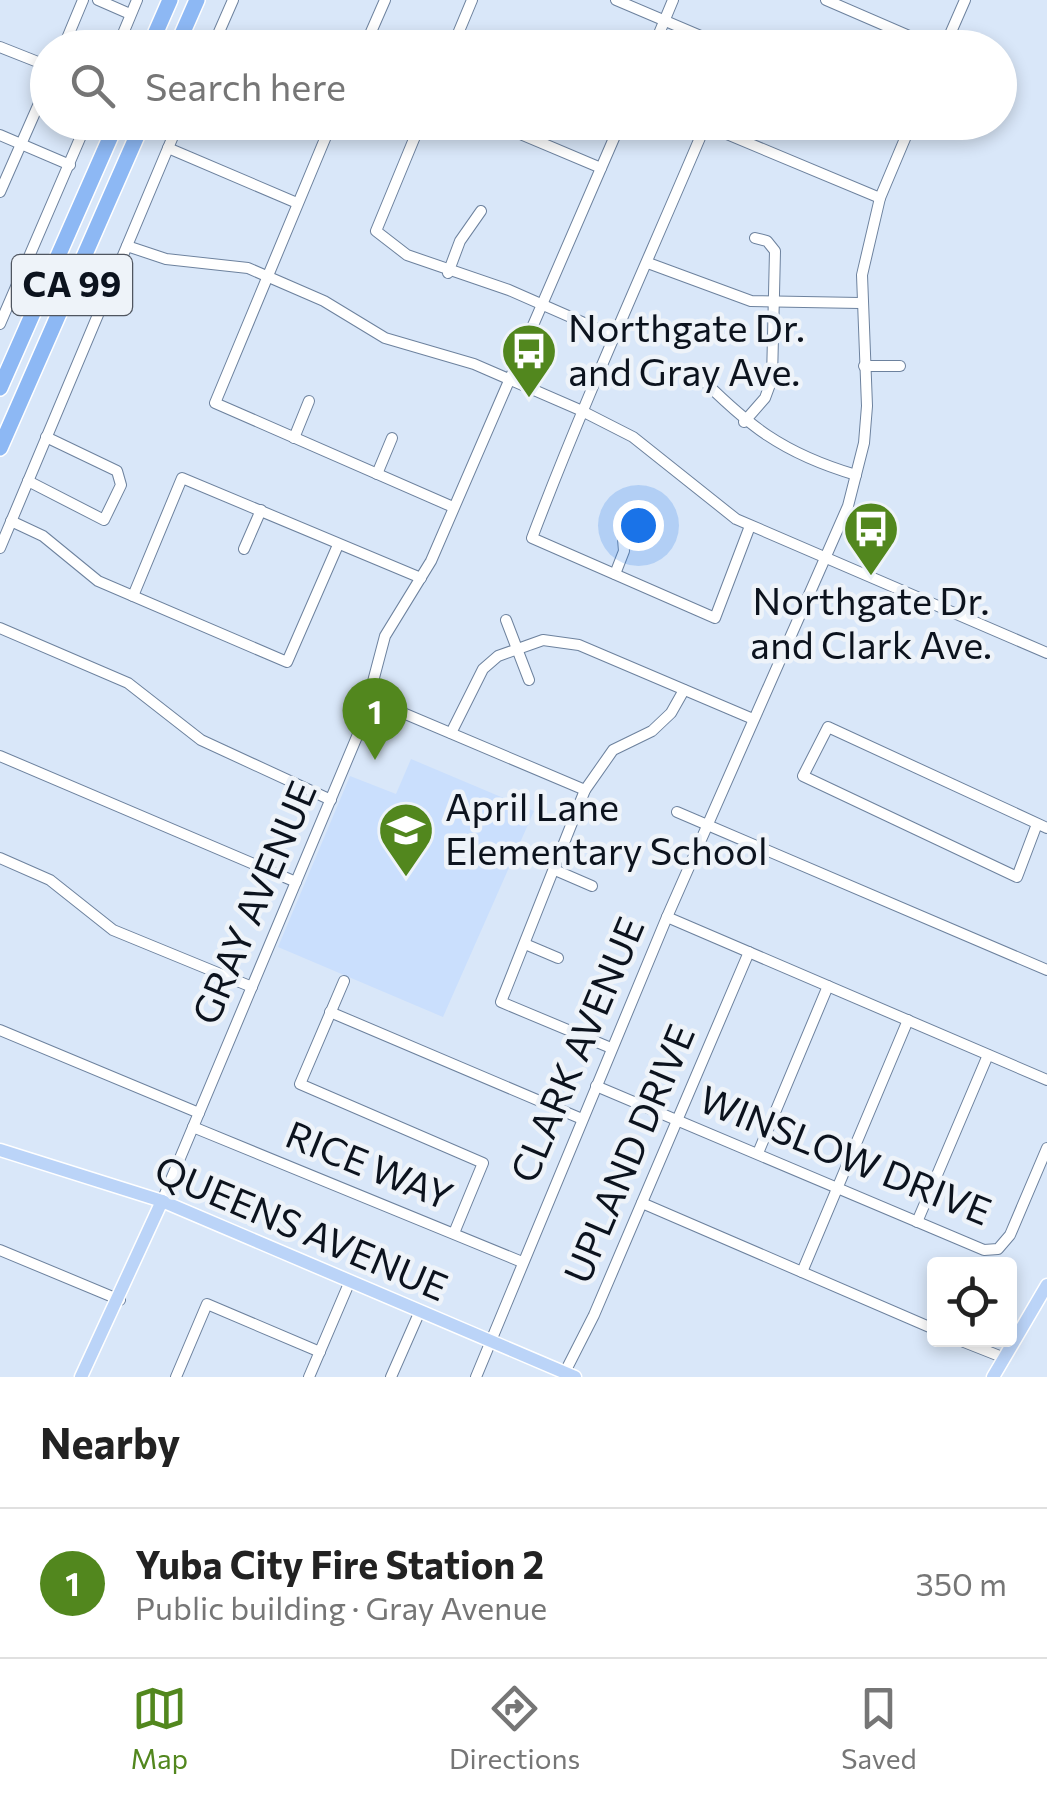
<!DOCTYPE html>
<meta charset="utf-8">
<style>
body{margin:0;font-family:Commissioner,sans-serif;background:#f2f2f2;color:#222}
.controls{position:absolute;right:30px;bottom:30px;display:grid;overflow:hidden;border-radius:10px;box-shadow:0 5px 15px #0003}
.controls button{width:90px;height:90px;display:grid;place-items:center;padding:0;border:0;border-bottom:2px solid #e0e0e0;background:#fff;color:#222;font:50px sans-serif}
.you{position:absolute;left:638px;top:525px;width:35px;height:35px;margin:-25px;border:8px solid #fff;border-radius:50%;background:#1a73e8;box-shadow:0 0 0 15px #1a73e833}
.badge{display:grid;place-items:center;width:65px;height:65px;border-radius:50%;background:#52871e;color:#fff;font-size:32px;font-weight:700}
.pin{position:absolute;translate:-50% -82px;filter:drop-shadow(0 2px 5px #0008)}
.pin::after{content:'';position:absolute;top:52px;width:35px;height:30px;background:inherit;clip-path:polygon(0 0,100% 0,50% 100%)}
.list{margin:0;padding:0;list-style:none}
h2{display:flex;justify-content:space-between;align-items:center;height:130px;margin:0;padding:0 40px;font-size:42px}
h2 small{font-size:32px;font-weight:400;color:#767676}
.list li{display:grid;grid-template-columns:65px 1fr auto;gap:30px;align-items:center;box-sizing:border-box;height:150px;padding:0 40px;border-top:2px solid #e0e0e0}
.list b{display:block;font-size:38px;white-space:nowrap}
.list p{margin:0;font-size:32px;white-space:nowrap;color:#767676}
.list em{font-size:32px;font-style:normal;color:#767676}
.icon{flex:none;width:55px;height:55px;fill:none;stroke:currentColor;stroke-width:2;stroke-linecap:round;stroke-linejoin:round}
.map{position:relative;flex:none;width:1047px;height:1377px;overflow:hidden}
.search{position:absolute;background:#fff;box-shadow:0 5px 15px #0003;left:30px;right:30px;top:30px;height:110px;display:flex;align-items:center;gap:25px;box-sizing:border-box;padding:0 35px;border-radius:55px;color:#767676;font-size:38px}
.sheet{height:280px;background:#fff}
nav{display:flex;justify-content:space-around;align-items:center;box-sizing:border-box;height:140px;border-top:2px solid #e0e0e0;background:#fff;font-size:28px;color:#767676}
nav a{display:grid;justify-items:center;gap:5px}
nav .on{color:#52871e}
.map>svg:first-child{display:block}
.built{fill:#cadffd}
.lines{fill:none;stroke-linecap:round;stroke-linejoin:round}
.minor-casing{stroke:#6d829e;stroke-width:12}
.major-casing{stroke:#fff;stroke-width:15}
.highway-casing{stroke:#fff;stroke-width:18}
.minor{stroke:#fff;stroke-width:10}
.major{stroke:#bbd4f8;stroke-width:12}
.highway{stroke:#8db8f4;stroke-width:15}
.labels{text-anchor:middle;stroke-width:9;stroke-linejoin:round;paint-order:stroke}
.shield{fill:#eef3f9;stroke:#505660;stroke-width:2.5}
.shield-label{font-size:35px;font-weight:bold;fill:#0c131e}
.poi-label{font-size:38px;fill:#0c131e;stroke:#eef3f9;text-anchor:start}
.street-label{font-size:38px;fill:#0c131e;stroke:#eef3f9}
</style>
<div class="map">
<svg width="1047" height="1377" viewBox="0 0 1047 1377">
<rect width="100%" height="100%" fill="#d9e7f9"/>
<!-- built -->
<path class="built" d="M411,759L534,811L443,1017L278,947L350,776L396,794Z"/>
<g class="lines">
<!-- minor casing -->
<g class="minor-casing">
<g id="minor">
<path d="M98,0L130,14"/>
<path d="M616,0L729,48"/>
<path d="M826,0L937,48"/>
<path d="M0,47L48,66"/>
<path d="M63,48L83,0"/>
<path d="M117,48L137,0"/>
<path d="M212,48L233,0"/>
<path d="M364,48L385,0"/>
<path d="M452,48L472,0"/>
<path d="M653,48L673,0"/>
<path d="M944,48L965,0"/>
<path d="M332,122L215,403L453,507"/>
<path d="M421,122L376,231L407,255L509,290L616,337"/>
<path d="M492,122L601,168"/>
<path d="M698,122L880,198"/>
<path d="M705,126C647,263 585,398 532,538L715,618L750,526"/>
<path d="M0,135L70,165"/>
<path d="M168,148L297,203"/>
<path d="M0,192L48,83"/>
<path d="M127,246L166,259L248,268L324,301L385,338L474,364L580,410L633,437L736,519L1047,653"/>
<path d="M648,263L751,301L860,303"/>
<path d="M448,273L460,241L481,211"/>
<path d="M0,324L87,122"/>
<path d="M864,366H900"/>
<path d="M694,371C748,426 782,453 856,475"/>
<path d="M744,422L765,398L772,379L775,251L767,241L755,238"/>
<path d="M294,438L309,401"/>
<path d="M377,474L392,438"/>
<path d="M28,481L104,520L121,485L117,471L46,437"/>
<path d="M11,521L43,536L98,581L287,662L338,545"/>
<path d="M0,548L179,122"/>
<path d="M244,549L261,510"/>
<path d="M615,574L624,551L623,539"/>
<path d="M133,596L182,478L421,578"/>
<path d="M506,620L529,680"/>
<path d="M0,628L128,683L201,740L331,800"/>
<path d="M370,699L585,790"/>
<path d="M451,733L483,669L498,656L543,640L579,645L753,719"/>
<path d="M0,756L296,882"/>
<path d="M677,812L1047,970"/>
<path d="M1037,824L1017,877L803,776L828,727L1047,828"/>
<path d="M0,858L50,880L113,930L252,987"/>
<path d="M555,870L592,886"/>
<path d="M667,917L1047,1080"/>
<path d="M525,944L558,958"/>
<path d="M344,981L300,1084L483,1163L454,1233"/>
<path d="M330,1012L582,1119"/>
<path d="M0,1030L199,1113"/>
<path d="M611,1048L501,1002L585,790L613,750L652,731L671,713L684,690"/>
<path d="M596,1086L984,1250L998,1249L1010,1235L1047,1148"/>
<path d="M193,1127L522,1262"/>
<path d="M758,1153L828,986"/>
<path d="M162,1201L361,727L385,636L431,561L621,122"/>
<path d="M642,1203L934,1329"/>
<path d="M917,1222L988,1055"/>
<path d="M0,1250L120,1300"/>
<path d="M802,1272L908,1020"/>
<path d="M959,1340L1002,1357"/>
<path d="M563,1376L594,1315L749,952"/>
<path d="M176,1377L207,1304L320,1352"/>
<path d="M309,1377L350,1281"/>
<path d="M391,1377L420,1311"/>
<path d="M476,1377L667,917L848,506L864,443L867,406L862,275L880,198L912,122"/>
</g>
</g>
<!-- major casing -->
<g class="major-casing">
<g id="major">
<path d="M0,1150L162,1201L575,1377"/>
<path d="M81,1377L162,1201"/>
<path d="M993,1377L1047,1285"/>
</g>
</g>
<!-- highway casing -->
<g class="highway-casing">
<g id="highway">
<path d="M149,48L170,0"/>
<path d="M176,48L197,0"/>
<path d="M0,388L117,122"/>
<path d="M0,448L143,122"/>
</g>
</g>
<!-- minor -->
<use href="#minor" class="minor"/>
<!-- major -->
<use href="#major" class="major"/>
<!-- highway -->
<use href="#highway" class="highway"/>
</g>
<!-- icons -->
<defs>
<g id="bus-pin" transform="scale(2.875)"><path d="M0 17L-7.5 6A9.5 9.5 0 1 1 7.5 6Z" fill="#52871e" stroke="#eef3f9"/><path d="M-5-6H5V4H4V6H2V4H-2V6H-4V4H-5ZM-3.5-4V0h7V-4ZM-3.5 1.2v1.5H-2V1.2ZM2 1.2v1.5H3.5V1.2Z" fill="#fff"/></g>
<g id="school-pin" transform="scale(2.875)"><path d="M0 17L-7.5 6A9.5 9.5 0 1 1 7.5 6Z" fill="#52871e" stroke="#eef3f9"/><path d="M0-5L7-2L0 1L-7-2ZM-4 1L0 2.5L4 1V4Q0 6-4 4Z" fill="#fff"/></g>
</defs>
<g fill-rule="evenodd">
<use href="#bus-pin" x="529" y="351"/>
<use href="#bus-pin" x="871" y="529"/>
<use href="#school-pin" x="406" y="830"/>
</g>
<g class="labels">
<!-- shield labels -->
<rect class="shield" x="12" y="255" width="120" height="60" rx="8"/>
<g class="shield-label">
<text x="72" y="297">CA 99</text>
</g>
<!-- poi labels -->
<g class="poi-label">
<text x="568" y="342">Northgate Dr.<tspan x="568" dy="44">and Gray Ave.</tspan></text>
<text x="871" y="615" text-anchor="middle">Northgate Dr.<tspan x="871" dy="44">and Clark Ave.</tspan></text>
<text x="445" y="821">April Lane<tspan x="445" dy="44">Elementary School</tspan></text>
</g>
<!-- street labels -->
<g class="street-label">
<text transform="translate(255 903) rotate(-67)" y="13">GRAY AVENUE</text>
<text transform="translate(578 1050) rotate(-67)" y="13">CLARK AVENUE</text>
<text transform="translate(630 1154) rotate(-67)" y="13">UPLAND DRIVE</text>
<text transform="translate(845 1156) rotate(22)" y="13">WINSLOW DRIVE</text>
<text transform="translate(369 1166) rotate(22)" y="13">RICE WAY</text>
<text transform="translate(301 1229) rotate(23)" y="13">QUEENS AVENUE</text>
</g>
</g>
</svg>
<div class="controls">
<button><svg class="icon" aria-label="locate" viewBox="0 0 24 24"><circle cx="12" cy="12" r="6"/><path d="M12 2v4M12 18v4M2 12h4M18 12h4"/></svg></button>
</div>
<div class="you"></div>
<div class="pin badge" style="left:375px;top:760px">1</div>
<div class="search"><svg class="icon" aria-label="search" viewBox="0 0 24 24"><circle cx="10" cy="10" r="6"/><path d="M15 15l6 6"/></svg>Search here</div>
</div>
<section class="sheet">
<h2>Nearby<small></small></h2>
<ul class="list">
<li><span class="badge">1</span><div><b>Yuba City Fire Station 2</b><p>Public building · Gray Avenue</p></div><em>350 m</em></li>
</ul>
</section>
<nav>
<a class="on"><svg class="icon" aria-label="map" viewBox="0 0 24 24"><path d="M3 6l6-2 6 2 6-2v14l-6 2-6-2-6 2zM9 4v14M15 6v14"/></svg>Map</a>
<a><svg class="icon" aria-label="directions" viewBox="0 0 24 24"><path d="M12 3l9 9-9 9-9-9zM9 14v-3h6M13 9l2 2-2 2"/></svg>Directions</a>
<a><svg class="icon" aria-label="saved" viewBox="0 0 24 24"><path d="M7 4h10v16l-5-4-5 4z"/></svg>Saved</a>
</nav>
